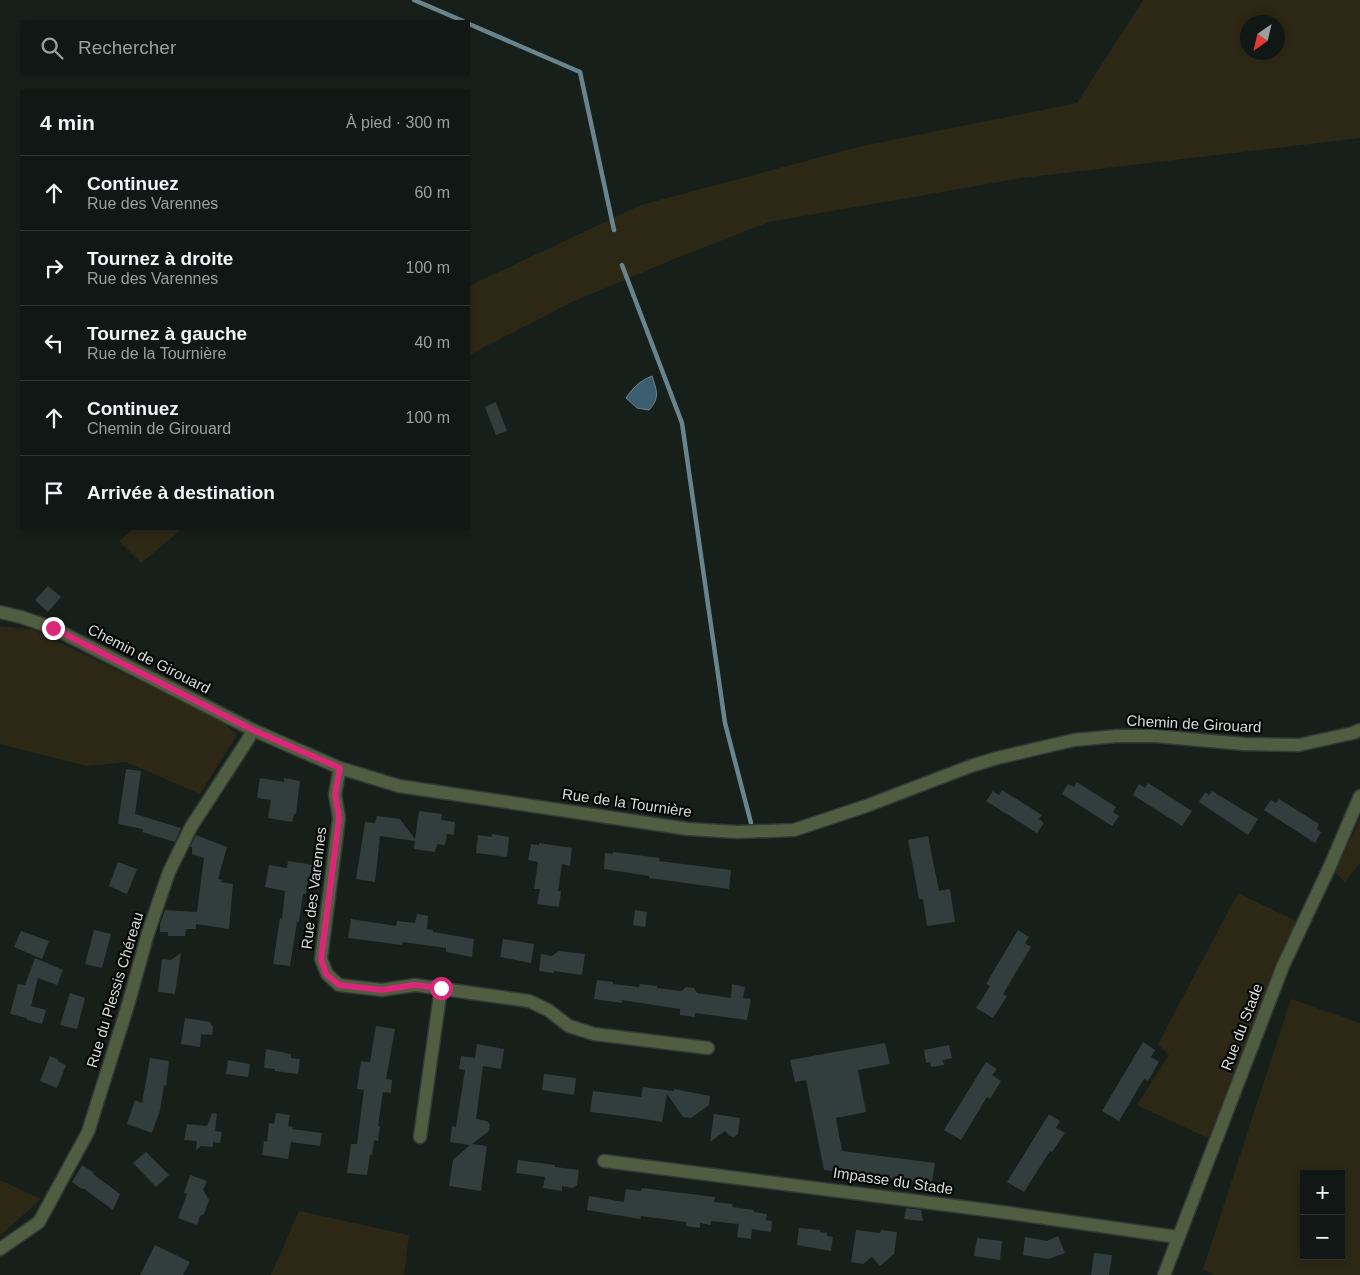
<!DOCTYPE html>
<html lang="fr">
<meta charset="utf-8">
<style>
body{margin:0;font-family:Arial,sans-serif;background:#1e2422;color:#f1f3f6}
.controls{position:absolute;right:15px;bottom:15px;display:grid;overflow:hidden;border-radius:0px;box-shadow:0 2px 8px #0003}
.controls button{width:45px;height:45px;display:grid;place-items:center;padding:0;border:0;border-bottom:1px solid #303634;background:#111714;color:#f1f3f6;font:25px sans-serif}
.compass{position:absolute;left:1240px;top:15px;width:45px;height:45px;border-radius:50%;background:#111714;box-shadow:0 2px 8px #0003;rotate:214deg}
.stop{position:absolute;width:15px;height:15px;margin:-11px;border:4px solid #db2777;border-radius:50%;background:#fff}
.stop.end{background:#db2777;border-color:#fff;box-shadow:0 1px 5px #0008}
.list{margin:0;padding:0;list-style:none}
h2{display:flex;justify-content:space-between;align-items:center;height:65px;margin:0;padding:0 20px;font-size:21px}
h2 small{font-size:16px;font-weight:400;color:#9c9fa0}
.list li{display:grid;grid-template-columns:32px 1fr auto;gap:15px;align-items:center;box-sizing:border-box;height:75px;padding:0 20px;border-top:1px solid #303634}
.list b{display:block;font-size:19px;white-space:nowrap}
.list p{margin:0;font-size:16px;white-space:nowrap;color:#9c9fa0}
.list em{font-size:16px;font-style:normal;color:#9c9fa0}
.icon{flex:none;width:28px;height:28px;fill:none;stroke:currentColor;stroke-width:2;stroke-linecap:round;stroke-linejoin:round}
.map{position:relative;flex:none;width:1360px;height:1275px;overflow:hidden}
.search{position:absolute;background:#111714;box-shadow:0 2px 8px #0003;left:20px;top:20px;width:450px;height:55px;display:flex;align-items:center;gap:12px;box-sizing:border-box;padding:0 18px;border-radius:0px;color:#9c9fa0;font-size:19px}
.panel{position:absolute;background:#111714;box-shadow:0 2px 8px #0003;left:20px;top:90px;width:450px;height:440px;border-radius:0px}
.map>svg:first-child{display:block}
.green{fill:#2d2815;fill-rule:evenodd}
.water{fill:#3c5e6e;stroke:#6a848e}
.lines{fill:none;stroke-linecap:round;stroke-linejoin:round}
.stream{stroke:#6a848e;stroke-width:4.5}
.building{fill:#323d3d}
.minor-casing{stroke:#323936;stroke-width:15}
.minor{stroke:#4f5d40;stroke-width:12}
.route{stroke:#db2777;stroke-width:6}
.labels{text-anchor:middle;stroke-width:4.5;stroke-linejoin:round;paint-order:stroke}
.street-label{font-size:15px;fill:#d7dcd9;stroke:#050806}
</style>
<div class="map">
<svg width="1360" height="1275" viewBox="0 0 1360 1275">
<rect width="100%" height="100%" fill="#171f1b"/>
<!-- green -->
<g class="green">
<path d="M1143,0H1360V138L1022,178L769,222L679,257L572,302L469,355V286L641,205L862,146L1077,103ZM1248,22H1278V52H1248Z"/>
<path d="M134,529H182L141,563L119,541Z"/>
<path d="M0,626L34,630L222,721L237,735L200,794L126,762L86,766L0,744Z"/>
<path d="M1360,819V864H1359L1345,882L1335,872Z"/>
<path d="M1238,893L1296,921L1208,1138L1137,1105L1169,1055L1158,1044Z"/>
<path d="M1291,999L1360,1023V1275H1214L1203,1269ZM1304,1174H1341V1256H1304Z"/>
<path d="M0,1180L41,1199L0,1236Z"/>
<path d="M299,1211L409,1235L404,1275H271Z"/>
</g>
<!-- water -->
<path class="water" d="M652,376C657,391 660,398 649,410L637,408L626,398C633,388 639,381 652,376Z"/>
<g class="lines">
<!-- stream -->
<g class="stream">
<path d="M414,0L463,21"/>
<path d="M469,24L580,72L614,230"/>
<path d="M622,265L682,423L725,723L751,823"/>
</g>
</g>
<!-- building -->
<g class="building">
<path d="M496,402L507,431L496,435L485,407Z"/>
<path d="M48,586L61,597L48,612L35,600Z"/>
<path d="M126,769L141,771L135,814L181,828L175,842L142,832L143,829L118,824Z"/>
<path d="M260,778L284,782V778L300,781L296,814H294L292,822L268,818L271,800L257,798Z"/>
<path d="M1077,782L1116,807L1113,812L1119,816L1112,826L1062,794L1068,784L1074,787Z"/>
<path d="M1148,783L1192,811L1182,826L1133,795L1139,784L1145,788Z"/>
<path d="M1002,790L1042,815L1039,819L1044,823L1037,833L986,801L993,791L999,795Z"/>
<path d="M1212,791L1258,819L1248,835L1199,802L1205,792L1209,795Z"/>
<path d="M1279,799L1319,824L1317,829L1321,832L1315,843L1264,810L1271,800L1276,803Z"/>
<path d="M419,811L442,814L441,820L455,822L454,835L447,834L445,845L437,844L435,852L414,849L415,841L380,836L375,882L356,879L365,822L375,823L377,816L400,819L415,839Z"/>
<path d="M492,834L509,837L507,857L476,853L478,835L492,837Z"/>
<path d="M196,835L227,847L218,879L222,880L221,882L233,884L229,929L196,924V929H186L185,936H168V932H160V924L165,910L197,912L204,858L192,854V847H190Z"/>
<path d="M928,836L939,891L950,889L955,922L927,926L923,899H919L908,840Z"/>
<path d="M539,843L572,848L570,866L562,864L558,891H561L559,907L537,904L540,889H534L538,862L528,860L531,844L539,845Z"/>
<path d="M613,852L660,858L659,861L731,870L729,889L649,878V876L604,869L605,853L613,854Z"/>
<path d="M288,861L314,865L312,881L308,880L306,894H303L299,922H297L290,966L273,964L280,918L282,919L285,891L265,887L269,865L287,868Z"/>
<path d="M118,862L137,869L127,894L109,886Z"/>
<path d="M635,910L647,912L645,927L633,925Z"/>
<path d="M417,914L428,916L427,929L433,930V932L474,939L472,957L446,952V948L403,942L402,945L348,938L351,919L396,926L397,921L415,923Z"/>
<path d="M94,930L111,934L102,968L85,964Z"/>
<path d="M1018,930L1029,937L1025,943L1031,947L1003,994L1007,996L993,1018L976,1008L990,986L986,984Z"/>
<path d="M21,931L49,941L42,959L14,947Z"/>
<path d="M503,939L534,944L531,963L500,957Z"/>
<path d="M559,951L585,954L582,975L554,971V973L539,971L541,954L552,956Z"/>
<path d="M181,953L175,994L158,992L162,959L171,960Z"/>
<path d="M35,958L63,970L57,985L38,978L31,1006L46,1010L42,1024L27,1020V1018L10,1014L18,984L25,985Z"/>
<path d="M597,980L613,982V984L639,987L640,984L657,986V988L682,991L686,987L694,988L697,993L731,998L732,984L745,987L743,998L751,999L747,1020L695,1013V1017L680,1015V1009L622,1000V1003L594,999Z"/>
<path d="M70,993L85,998L77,1029L60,1025Z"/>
<path d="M185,1018L210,1022L213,1027L212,1035L201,1034L200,1047L181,1044Z"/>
<path d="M376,1026L395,1029L386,1079L392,1080L391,1093L383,1092L378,1126H380L378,1141L374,1140L372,1155H370L367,1175L347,1173L351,1144H357L364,1090L357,1089L361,1061L370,1062Z"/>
<path d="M1143,1042L1155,1050L1151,1057L1159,1062L1148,1081L1144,1079L1119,1121L1102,1111Z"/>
<path d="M885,1043L890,1064L858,1070L866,1112L836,1118L842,1151L935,1163L932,1184L824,1170L806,1080L795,1082L790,1060Z"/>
<path d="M477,1044L504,1049L501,1069L483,1066L476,1119L487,1121L490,1124L489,1131L472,1144L487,1146L481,1191L449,1186L453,1160L470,1145L450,1142L452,1126L456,1127L465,1070L459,1069L461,1056L475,1058Z"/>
<path d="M949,1045L952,1058L943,1060L944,1065L931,1067L930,1062L926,1063L924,1050Z"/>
<path d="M266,1049L291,1054V1058L300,1059L298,1074L275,1071V1069L264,1068Z"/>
<path d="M50,1056L57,1059L59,1062L66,1065L57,1088L40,1081Z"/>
<path d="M150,1058L169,1061L166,1086L164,1085L160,1110L152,1133L127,1124L135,1100L142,1103Z"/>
<path d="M228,1060L250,1064L248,1077L226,1074Z"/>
<path d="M986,1062L997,1069L992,1075L1001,1081L990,1099L987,1097L961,1140L944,1130Z"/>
<path d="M544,1074L576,1078L574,1095L542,1090Z"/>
<path d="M643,1087L674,1091V1089L710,1096L709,1105L691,1118L683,1117L667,1094L662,1122L638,1118L590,1112L593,1091L641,1097Z"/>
<path d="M212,1113L217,1114L215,1131L222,1132L220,1143L213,1142V1147L201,1146L196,1150L197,1141L184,1140L187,1124L207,1126Z"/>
<path d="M276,1113L290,1115L288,1126L293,1127L292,1129L322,1133L320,1146L291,1142L288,1159L262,1155L264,1141L267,1142L269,1123L274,1124Z"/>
<path d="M714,1114L740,1118L738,1134L734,1137L729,1136L725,1131L710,1142Z"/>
<path d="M1049,1114L1060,1121L1056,1128L1065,1133L1052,1152L1050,1151L1024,1192L1007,1182Z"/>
<path d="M146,1152L169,1175L156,1187L133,1163Z"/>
<path d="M518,1160L555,1165V1167L579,1170L577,1185L573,1188L562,1186V1191L543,1188L545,1177L516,1173Z"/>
<path d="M82,1165L94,1173L93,1174L120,1194L113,1210L83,1188L82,1189L72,1182Z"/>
<path d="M190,1175L207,1181L203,1190L209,1200L204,1214L200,1216L197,1225L178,1218L187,1194L184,1193Z"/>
<path d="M642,1188L715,1197L714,1202L733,1204L732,1207L754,1210V1212L767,1214L766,1220L772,1221L771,1232L752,1229L751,1239L737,1237L739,1224L711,1221V1225L700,1223V1228L686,1226V1222L641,1216L640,1219L587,1210L589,1196L624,1202L626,1189L641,1191Z"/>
<path d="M906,1208L921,1210L923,1221L904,1219Z"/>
<path d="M799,1228L820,1230V1232L827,1233V1236L833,1237L831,1251L797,1245Z"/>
<path d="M856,1230L880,1233L881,1230L897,1232L894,1254L880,1266L872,1257L863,1264L851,1262Z"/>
<path d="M1058,1236L1065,1253L1049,1259L1023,1255L1025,1237L1047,1241Z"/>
<path d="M977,1238L1002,1241L1000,1260L974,1256Z"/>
<path d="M155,1245L190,1262L183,1275H140Z"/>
<path d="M1094,1253L1112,1255L1109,1275H1091Z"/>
</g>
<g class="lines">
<!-- minor casing -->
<g class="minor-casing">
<g id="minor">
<path d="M0,612L21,617L53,628L253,730L340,768L399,786L688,829L738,832L794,830L866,806L971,766L997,758L1074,740L1117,736H1155L1244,744L1299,745L1353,733L1360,730"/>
<path d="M340,768L335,794L339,818L321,959L327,974L339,985L382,990L415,985L529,1001L548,1010L569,1026L594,1034L708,1048"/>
<path d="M420,1137L441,988"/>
<path d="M604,1161L1002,1212L1177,1237"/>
<path d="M0,1249L39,1222L88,1132L128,1005L148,933L169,872L191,827L247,741L253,730"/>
<path d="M1164,1275L1283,966L1330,866L1360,796"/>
</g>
</g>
<!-- minor -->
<use href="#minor" class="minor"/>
</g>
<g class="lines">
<!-- route -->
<path class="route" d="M53,628L253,730L340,768L335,794L339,818L321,959L326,974L339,985L382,990L414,985L441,988"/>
</g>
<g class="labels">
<!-- street labels -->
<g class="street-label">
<text transform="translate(149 659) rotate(27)" y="5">Chemin de Girouard</text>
<text transform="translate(1194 724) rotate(3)" y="5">Chemin de Girouard</text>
<text transform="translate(627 803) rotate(8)" y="5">Rue de la Tournière</text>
<text transform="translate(314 888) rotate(-83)" y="5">Rue des Varennes</text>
<text transform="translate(115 990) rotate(-73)" y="5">Rue du Plessis Chéreau</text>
<text transform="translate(1242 1027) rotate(-69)" y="5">Rue du Stade</text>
<text transform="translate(893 1181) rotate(8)" y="5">Impasse du Stade</text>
</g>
</g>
</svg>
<div class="controls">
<button>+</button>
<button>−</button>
</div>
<svg class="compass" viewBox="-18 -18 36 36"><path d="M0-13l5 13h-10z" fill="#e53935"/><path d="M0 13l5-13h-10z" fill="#9c9fa0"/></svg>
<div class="stop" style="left:441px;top:988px"></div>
<div class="stop end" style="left:53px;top:628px"></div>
<div class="search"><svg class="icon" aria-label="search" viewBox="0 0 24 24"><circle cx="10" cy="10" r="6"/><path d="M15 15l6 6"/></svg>Rechercher</div>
<section class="panel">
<h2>4 min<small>À pied · 300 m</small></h2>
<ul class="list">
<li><svg class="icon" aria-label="ahead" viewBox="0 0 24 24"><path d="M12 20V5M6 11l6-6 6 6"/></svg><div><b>Continuez</b><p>Rue des Varennes</p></div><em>60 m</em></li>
<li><svg class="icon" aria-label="right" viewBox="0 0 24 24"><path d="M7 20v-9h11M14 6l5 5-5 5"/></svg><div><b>Tournez à droite</b><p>Rue des Varennes</p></div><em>100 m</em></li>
<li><svg class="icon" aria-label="left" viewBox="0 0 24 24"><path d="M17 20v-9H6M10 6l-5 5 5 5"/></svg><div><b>Tournez à gauche</b><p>Rue de la Tournière</p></div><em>40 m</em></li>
<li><svg class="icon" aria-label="ahead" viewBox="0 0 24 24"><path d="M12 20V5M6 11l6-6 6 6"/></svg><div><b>Continuez</b><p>Chemin de Girouard</p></div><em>100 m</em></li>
<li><svg class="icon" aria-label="arrive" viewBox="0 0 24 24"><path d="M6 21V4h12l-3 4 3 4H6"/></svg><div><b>Arrivée à destination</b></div></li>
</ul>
</section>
</div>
